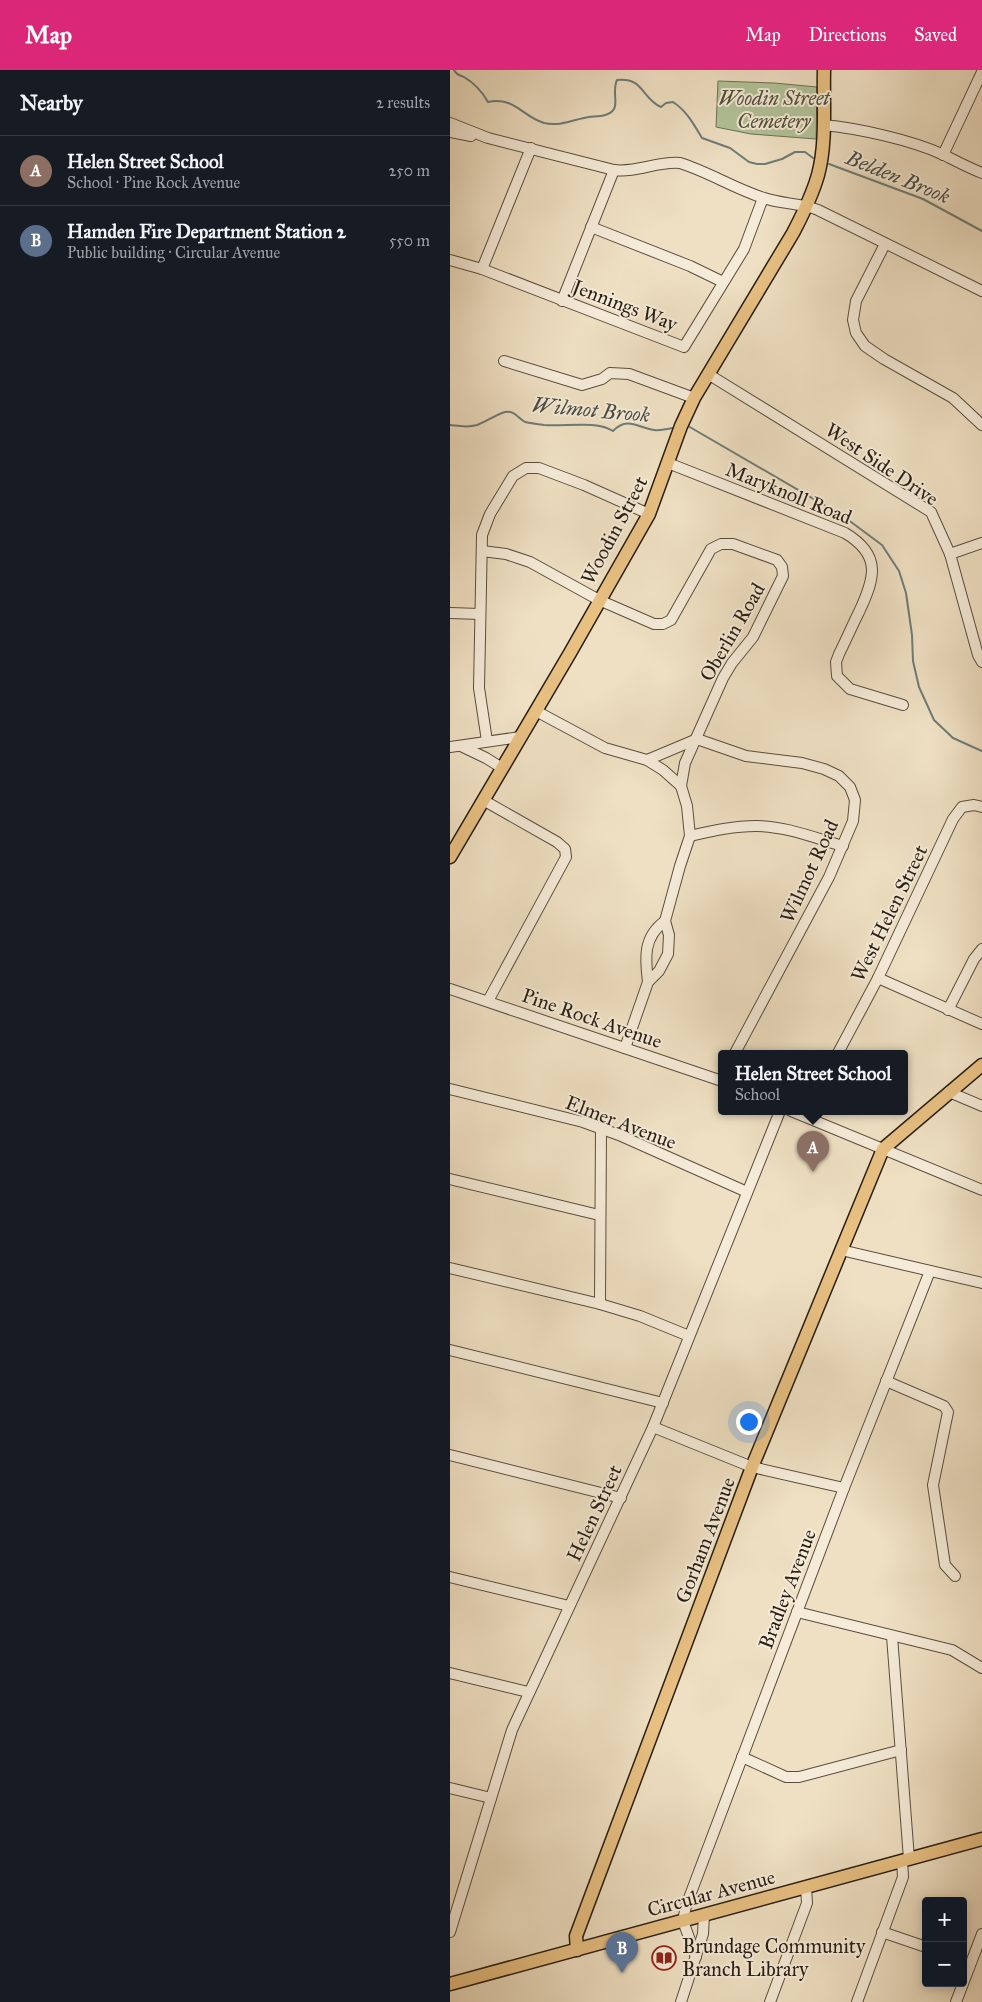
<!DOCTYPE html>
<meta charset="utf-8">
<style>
body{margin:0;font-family:"IM FELL Great Primer",serif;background:#242831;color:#f1f3f6}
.controls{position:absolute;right:15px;bottom:15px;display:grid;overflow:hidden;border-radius:5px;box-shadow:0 2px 12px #0003}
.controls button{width:45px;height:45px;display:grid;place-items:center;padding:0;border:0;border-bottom:1px solid #363941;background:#171b24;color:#f1f3f6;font:25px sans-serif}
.you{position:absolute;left:298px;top:1351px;width:18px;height:18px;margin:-12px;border:4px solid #fff;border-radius:50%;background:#1a73e8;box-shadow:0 0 0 8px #1a73e833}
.badge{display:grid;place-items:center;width:32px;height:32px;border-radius:50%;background:#db2777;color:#fff;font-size:16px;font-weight:700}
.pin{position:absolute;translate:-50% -41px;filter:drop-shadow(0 1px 2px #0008)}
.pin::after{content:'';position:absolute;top:26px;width:18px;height:15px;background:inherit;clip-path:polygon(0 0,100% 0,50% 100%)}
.popup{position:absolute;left:268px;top:980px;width:190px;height:65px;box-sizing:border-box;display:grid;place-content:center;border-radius:5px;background:#171b24;filter:drop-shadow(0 1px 4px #0005);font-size:16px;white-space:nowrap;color:#9ea1a6}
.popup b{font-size:19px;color:#f1f3f6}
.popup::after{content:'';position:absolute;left:50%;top:100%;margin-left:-10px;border:10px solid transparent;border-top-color:#171b24}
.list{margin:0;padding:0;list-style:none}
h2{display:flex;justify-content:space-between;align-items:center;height:65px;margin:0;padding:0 20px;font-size:21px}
h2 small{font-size:16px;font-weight:400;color:#9ea1a6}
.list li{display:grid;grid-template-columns:32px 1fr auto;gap:15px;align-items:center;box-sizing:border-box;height:70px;padding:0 20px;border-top:1px solid #363941}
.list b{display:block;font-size:19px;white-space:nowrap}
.list p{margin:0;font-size:16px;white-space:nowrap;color:#9ea1a6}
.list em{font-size:16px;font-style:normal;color:#9ea1a6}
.map{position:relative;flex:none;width:532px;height:1932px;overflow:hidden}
header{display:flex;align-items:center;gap:30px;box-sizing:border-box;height:70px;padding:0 25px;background:#db2777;color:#fff}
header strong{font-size:24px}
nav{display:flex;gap:28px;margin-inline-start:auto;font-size:18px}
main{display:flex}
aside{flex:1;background:#171b24}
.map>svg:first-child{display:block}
.green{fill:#b2c399;stroke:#6c7056}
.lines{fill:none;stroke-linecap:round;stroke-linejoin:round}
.stream{stroke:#6d7c78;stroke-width:2}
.minor-casing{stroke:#594e40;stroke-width:12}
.major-casing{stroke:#271e14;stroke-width:15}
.minor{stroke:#f5ebd8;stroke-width:10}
.major{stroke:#e8c082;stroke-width:12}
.labels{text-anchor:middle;stroke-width:4;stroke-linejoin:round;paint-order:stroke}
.park-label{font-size:20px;font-style:italic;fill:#51503c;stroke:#f5ebd8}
.street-label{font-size:20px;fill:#271e14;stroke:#f5ebd8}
.poi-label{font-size:20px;fill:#271e14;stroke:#f5ebd8;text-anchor:start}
.water-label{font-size:21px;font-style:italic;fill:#4a4d46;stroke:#f5ebd8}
</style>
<header>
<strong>Map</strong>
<nav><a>Map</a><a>Directions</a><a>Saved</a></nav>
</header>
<main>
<aside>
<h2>Nearby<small>2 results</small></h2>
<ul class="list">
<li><span class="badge" style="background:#8d6e63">A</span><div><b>Helen Street School</b><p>School · Pine Rock Avenue</p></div><em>250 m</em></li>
<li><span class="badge" style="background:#5c6f8a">B</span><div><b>Hamden Fire Department Station 2</b><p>Public building · Circular Avenue</p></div><em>550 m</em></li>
</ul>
</aside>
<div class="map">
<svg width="532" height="1932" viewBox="0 0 532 1932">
<rect width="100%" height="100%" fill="#efe0c3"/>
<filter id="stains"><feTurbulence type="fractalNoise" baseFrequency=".004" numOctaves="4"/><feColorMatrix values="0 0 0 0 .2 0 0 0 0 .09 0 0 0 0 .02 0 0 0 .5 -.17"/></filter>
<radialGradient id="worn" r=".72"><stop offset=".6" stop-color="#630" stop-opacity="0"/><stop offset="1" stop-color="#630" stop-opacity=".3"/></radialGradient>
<!-- green -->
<path class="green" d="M268,11L324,13L367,17L366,69L301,64L266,57Z"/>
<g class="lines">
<!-- stream -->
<g class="stream">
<path d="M4,0C7,5 9,5 14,7C24,13 33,23 38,32C64,26 73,47 94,53C111,57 124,49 139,47C147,46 159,47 164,39C168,33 162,21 167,10C194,7 191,28 211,37L216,33L223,32C237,41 244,55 252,68L280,78L299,92L307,94H315L332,89L345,82H355L363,88"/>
<path d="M379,94L473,129L532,161"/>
<path d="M0,355C9,356 17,358 27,355C36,352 45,345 55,342C64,340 68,348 75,352C79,353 89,354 94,355C114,357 146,350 163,361C178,346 188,358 204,360C210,361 217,359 223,358"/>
<path d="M238,356L393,446L432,475L449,501L456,523L462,565L463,591L469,617L484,650L503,668L532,681"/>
</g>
<!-- minor casing -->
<g class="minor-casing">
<g id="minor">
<path d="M0,53L38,68L164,100C187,103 207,91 230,93C259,102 285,119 314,128C331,134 351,133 368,140L532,221"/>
<path d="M373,55C407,58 462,70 494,85C506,91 519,98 532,103"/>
<path d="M0,62L21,66"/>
<path d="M493,85L532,2"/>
<path d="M141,157L240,196L273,212"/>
<path d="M435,174L406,231L403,250L406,263L415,276L434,289L503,328L532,355"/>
<path d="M0,190L32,199L234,277L294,179L313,128"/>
<path d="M32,199L81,78"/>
<path d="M112,231L164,100"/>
<path d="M54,291L132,315L152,309L160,303L179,304L244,328"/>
<path d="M258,304L481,442L500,484L528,585L532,592"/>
<path d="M218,393L395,463C432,485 425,508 409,542C402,556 396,570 389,584L386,592L387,606L400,619L453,635"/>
<path d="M32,481L56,484L80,492L149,530L204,554H213L221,550L261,479L271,474H283L327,490L332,497L333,506L303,567L282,593L273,608L235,693L231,716L237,736L240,766L230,796L215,851L219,865L218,884L209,901L198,912L175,978"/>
<path d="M500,484L532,473"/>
<path d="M0,543L30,544"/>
<path d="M86,641L155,678L197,690L213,700L231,716"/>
<path d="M37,671L29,618L32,465L40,444L63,406L76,398H89L134,415L199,444"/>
<path d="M11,676L36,688L52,698"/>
<path d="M0,677L70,667"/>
<path d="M197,690L247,669L296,686L352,693L374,699L389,706L400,717L405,730L403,751L379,807L285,983"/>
<path d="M33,730L107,772L115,779L116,787L38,931"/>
<path d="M240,766C262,761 283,756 306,756C335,756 365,768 393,776"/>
<path d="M428,908L532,954"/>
<path d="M198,912C195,888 193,867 215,851"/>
<path d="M0,919L272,1011"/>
<path d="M498,940L524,889L532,879"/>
<path d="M388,983L428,908L503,749L512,737L524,735L532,737"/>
<path d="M0,1019L133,1052L169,1065L297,1122"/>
<path d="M499,1022L532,1036"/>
<path d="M341,1041L532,1120"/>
<path d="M0,1109L149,1145"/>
<path d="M391,1180L532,1213"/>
<path d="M0,1198L150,1234L190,1246L239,1266"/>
<path d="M150,1234L151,1058"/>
<path d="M0,1280L213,1333"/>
<path d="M436,1311L494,1336L498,1342L483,1415L495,1495L505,1506"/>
<path d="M203,1357L302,1397L394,1418"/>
<path d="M0,1385L171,1428"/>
<path d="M0,1507L119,1536"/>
<path d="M347,1542L502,1580L532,1598"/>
<path d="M442,1566L459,1789"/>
<path d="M0,1603L78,1622"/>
<path d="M292,1687L336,1707H349L451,1680"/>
<path d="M0,1718L41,1728"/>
<path d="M0,1862L62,1660L203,1357L330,1041"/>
<path d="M432,1862L476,1877"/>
<path d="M246,1887L233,1851L236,1836L394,1418L480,1201"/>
<path d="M231,1932L253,1864L254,1845"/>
<path d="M320,1932L357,1833L356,1817"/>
<path d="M407,1932L453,1807L452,1791"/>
<path d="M506,1932L532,1864"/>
</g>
</g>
<!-- major casing -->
<g class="major-casing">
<g id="major">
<path d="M0,787L120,583L199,444L231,356L244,328L343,163C353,144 362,126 368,105C377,72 373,34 374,0"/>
<path d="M127,1880L126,1866L302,1397L433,1079L532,995"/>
<path d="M0,1914L532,1769"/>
</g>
</g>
<!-- minor -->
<use href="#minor" class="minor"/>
<!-- major -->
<use href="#major" class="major"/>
</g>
<!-- icons -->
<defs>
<g id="library-ring" transform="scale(1.25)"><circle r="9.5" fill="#f5ebd8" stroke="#8f2418" stroke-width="1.5"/><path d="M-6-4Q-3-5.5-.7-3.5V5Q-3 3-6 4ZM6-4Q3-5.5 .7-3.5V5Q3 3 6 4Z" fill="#8f2418"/></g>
</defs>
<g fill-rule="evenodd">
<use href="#library-ring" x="214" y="1888"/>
</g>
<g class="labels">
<!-- park labels -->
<g class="park-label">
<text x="324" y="35">Woodin Street<tspan x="324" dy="23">Cemetery</tspan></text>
</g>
<!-- street labels -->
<g class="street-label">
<text transform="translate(175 235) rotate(21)" y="7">Jennings Way</text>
<text transform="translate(432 394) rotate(34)" y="7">West Side Drive</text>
<text transform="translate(339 423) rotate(22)" y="7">Maryknoll Road</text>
<text transform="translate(164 460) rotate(-62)" y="7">Woodin Street</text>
<text transform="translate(282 562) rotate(-60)" y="7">Oberlin Road</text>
<text transform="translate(359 801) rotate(-65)" y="7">Wilmot Road</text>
<text transform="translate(439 843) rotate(-64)" y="7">West Helen Street</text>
<text transform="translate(142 948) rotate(19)" y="7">Pine Rock Avenue</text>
<text transform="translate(171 1052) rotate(21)" y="7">Elmer Avenue</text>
<text transform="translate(144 1443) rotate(-65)" y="7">Helen Street</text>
<text transform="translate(255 1470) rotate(-69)" y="7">Gorham Avenue</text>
<text transform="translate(337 1519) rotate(-69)" y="7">Bradley Avenue</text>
<text transform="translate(261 1823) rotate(-15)" y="7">Circular Avenue</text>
</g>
<!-- poi labels -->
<g class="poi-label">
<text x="232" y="1883">Brundage Community<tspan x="232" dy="23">Branch Library</tspan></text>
</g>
<!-- water labels -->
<g class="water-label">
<text transform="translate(448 107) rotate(22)" y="7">Belden Brook</text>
<text transform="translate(141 340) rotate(5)" y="7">Wilmot Brook</text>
</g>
</g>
<rect width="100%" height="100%" filter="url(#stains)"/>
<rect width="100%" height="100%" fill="url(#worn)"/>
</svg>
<div class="controls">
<button>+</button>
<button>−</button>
</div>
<div class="you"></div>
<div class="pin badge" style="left:363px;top:1102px;background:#8d6e63">A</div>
<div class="popup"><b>Helen Street School</b>School</div>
<div class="pin badge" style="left:172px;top:1903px;background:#5c6f8a">B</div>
</div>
</main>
